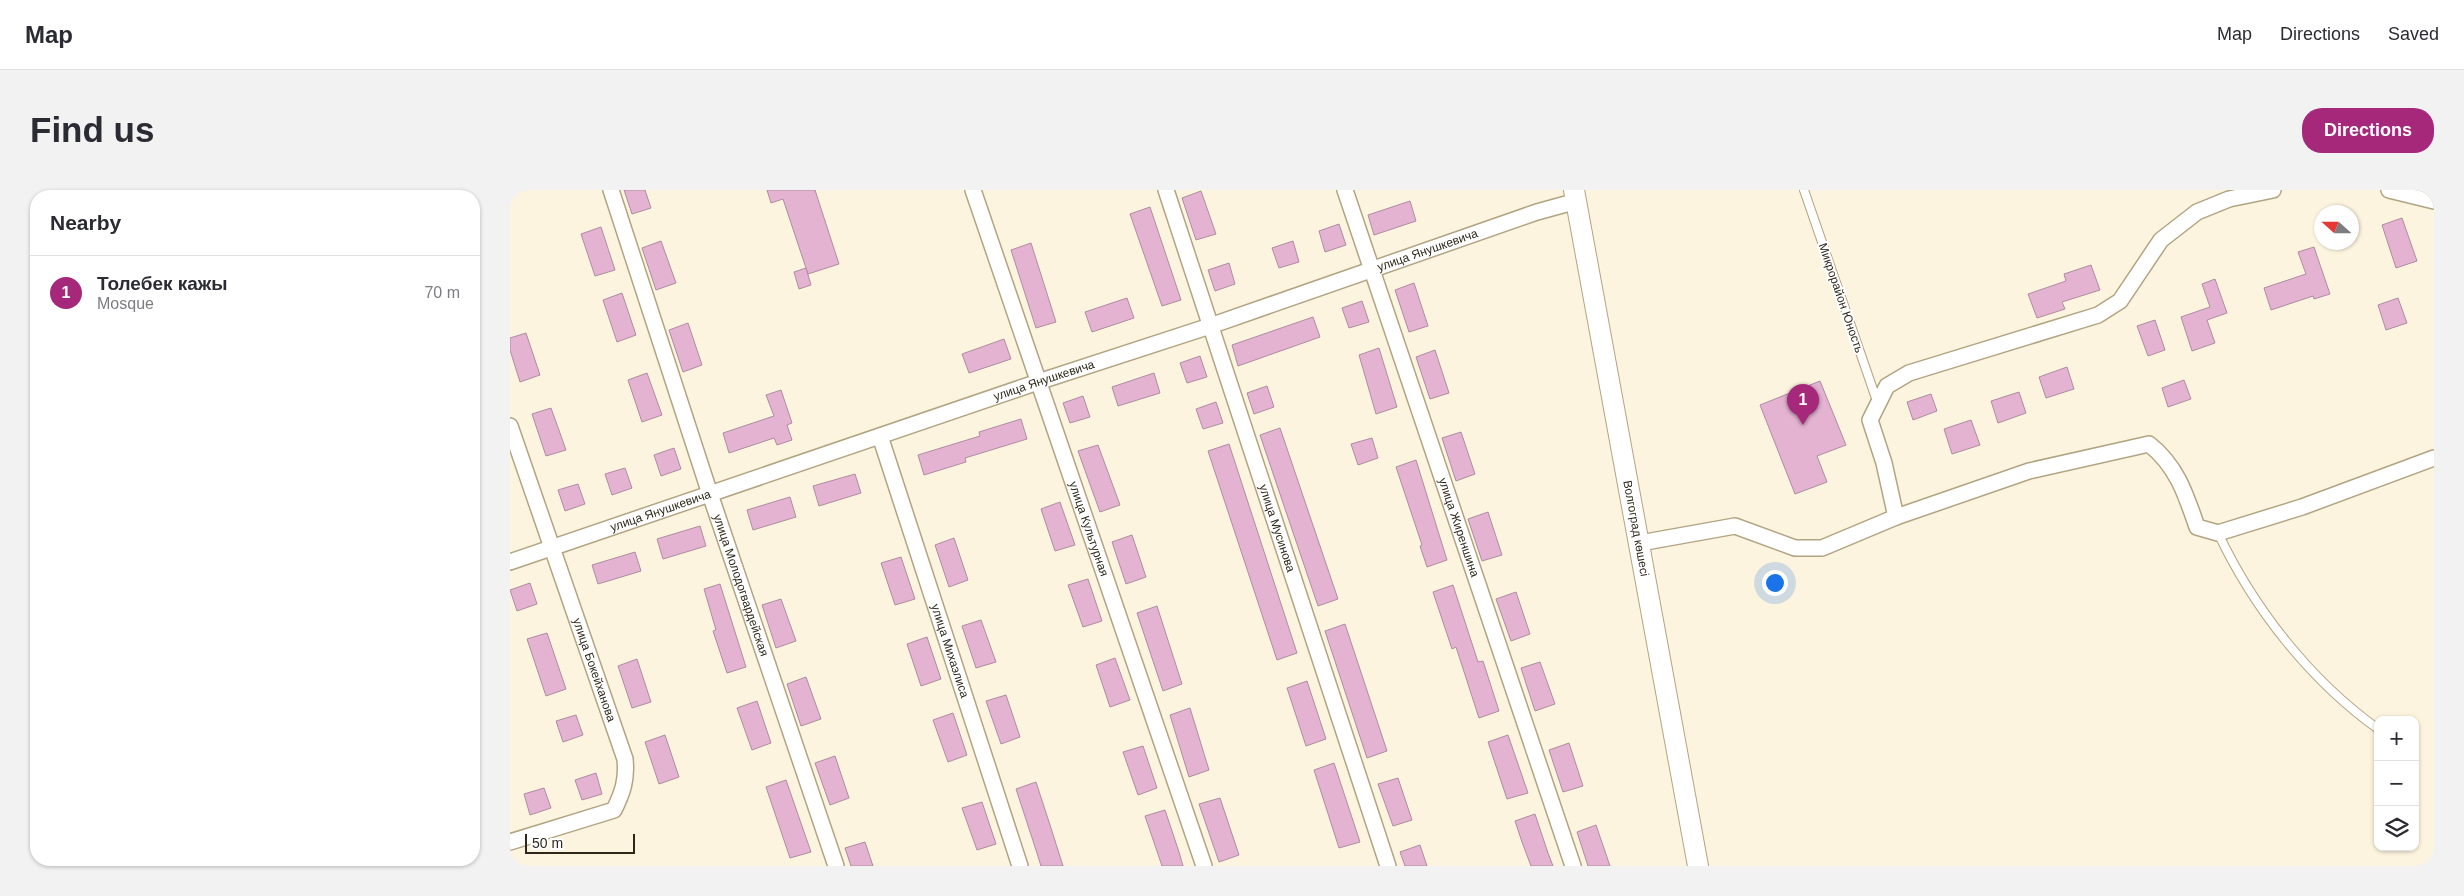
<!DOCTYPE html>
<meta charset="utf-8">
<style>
body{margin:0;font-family:Arial,sans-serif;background:#f2f2f3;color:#2b2b33}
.controls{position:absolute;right:15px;bottom:15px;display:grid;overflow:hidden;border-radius:10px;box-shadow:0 1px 4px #0004}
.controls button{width:45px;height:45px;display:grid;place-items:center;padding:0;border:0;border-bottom:1px solid #e1e1e2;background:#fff;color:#2b2b33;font:25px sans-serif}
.compass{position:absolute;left:1804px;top:15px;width:45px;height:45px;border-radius:50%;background:#fff;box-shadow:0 1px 4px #0004;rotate:291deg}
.scale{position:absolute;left:15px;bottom:12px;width:110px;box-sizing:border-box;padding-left:5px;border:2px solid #2c2719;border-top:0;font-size:14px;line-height:18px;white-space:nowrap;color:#2c2719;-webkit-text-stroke:4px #fff;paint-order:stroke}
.you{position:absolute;left:1264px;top:392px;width:18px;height:18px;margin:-12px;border:4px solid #fff;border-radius:50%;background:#1a73e8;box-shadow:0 0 0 8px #1a73e833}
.badge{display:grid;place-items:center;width:32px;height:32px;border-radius:50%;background:#a5287a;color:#fff;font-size:16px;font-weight:700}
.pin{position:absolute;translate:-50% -41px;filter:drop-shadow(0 1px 2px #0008)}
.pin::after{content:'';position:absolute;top:26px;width:18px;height:15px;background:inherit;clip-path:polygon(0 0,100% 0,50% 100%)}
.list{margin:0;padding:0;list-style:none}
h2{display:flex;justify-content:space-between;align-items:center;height:65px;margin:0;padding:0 20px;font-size:21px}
h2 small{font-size:16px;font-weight:400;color:#7c7c81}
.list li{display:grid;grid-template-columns:32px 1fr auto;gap:15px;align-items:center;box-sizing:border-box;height:75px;padding:0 20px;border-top:1px solid #e1e1e2}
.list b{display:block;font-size:19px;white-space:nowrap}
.list p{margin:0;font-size:16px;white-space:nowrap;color:#7c7c81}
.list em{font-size:16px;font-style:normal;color:#7c7c81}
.icon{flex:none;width:28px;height:28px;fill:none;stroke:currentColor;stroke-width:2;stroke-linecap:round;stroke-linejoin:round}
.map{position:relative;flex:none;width:1924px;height:676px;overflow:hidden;border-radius:20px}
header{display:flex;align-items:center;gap:30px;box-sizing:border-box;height:70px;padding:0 25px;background:#fff;border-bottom:1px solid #e1e1e2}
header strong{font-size:24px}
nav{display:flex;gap:28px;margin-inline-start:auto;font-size:18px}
.intro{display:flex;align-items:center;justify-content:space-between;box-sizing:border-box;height:120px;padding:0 30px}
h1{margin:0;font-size:35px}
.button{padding:12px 22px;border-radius:20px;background:#a5287a;color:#fff;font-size:18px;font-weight:700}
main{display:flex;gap:30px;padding:0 30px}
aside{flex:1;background:#fff;border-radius:20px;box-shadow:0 1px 4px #0004}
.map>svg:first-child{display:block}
.building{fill:#e5b3d2;stroke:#ad8ca0}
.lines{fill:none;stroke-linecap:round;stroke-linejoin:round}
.lane-casing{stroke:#b2a482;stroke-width:10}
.street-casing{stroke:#b2a482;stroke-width:18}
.secondary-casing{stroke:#b2a482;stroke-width:22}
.lane{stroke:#fff;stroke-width:8}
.street{stroke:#fff;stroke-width:15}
.secondary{stroke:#fff;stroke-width:20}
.labels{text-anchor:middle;stroke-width:4;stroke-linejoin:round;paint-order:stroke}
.street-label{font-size:12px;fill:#2c2719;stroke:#fff}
</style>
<header>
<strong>Map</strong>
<nav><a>Map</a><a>Directions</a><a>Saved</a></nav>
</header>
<div class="intro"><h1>Find us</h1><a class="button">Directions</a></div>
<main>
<aside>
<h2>Nearby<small></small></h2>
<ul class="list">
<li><span class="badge">1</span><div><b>Толебек кажы</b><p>Mosque</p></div><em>70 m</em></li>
</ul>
</aside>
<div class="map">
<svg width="1924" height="676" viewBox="0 0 1924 676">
<rect width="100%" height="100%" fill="#fdf4df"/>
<!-- building -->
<g class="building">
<path d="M114,0H135L141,18L122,24Z"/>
<path d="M257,0H305L329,74L298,84L273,9L261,13Z"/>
<path d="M691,1L706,44L686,50L672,8Z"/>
<path d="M900,11L906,31L864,45L858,25Z"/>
<path d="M640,17L671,110L652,116L620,24Z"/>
<path d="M1892,28L1907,71L1886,78L1872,35Z"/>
<path d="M829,34L836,55L815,62L809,41Z"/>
<path d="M91,37L105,80L85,86L71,44Z"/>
<path d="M151,51L166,93L146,100L132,58Z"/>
<path d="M783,51L789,72L769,78L762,58Z"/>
<path d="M521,53L546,132L526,138L501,60Z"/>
<path d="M1804,57L1820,104L1804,109L1803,106L1761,120L1754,98L1796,84L1788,62Z"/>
<path d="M719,73L725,94L705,101L698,80Z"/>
<path d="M1581,75L1590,100L1552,112L1555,119L1527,128L1518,104L1556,91L1554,84Z"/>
<path d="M296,78L301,95L289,99L284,82Z"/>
<path d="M1705,89L1717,123L1697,130L1705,153L1682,161L1671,127L1700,117L1692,94Z"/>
<path d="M904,93L918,136L899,142L885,100Z"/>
<path d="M112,103L126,145L107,152L93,110Z"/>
<path d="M617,108L624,128L582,142L575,122Z"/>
<path d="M1888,108L1897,133L1876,140L1868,115Z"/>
<path d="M852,111L859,132L839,138L832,118Z"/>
<path d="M803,127L810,147L728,176L722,155Z"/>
<path d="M1645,130L1655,160L1638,166L1627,136Z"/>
<path d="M178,133L192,175L173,182L159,140Z"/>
<path d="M16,143L30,185L10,192L0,160V148Z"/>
<path d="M494,149L501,169L459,183L452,164Z"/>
<path d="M869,158L887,217L866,224L849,165Z"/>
<path d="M925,160L939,203L920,209L906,167Z"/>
<path d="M690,166L697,187L677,193L670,173Z"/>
<path d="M1557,177L1564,199L1536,208L1529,187Z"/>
<path d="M137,183L152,225L132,232L118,190Z"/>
<path d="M644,183L650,203L608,216L602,197Z"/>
<path d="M1674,190L1681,209L1658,217L1652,198Z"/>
<path d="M1310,191L1336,255L1307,266L1317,292L1285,304L1250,215Z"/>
<path d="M757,196L764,217L744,224L737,203Z"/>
<path d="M271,200L282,233L277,235L282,250L267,255L264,248L219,263L213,243L264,226L256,205Z"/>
<path d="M1509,202L1516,223L1488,233L1481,211Z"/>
<path d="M1421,204L1427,221L1403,230L1397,212Z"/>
<path d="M573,206L580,227L560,233L553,213Z"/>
<path d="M706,212L713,233L693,239L686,219Z"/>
<path d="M41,218L56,260L36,266L22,224Z"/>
<path d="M511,229L517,249L455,268L456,272L414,285L408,265L470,246L469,242Z"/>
<path d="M1461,230L1470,255L1442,264L1434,239Z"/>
<path d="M770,238L828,409L808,416L750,245Z"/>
<path d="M951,242L965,284L946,291L932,248Z"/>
<path d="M862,248L868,268L848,275L841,254Z"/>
<path d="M719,254L787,463L767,470L698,261Z"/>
<path d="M588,255L610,315L590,322L568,261Z"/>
<path d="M164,258L171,279L151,286L144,265Z"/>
<path d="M906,270L937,370L917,377L910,356L912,355L886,277Z"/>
<path d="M115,278L122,298L102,305L95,284Z"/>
<path d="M345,284L351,303L309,316L303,296Z"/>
<path d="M68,294L75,314L55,321L48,300Z"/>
<path d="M280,307L286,327L243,340L237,320Z"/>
<path d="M550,312L565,355L545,361L531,319Z"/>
<path d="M978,322L992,365L972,371L958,329Z"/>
<path d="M190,336L196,356L153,369L147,349Z"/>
<path d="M622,345L636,387L616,394L602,352Z"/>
<path d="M444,348L458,390L439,397L425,355Z"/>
<path d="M125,362L131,381L88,394L82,375Z"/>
<path d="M391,367L405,409L385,415L371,373Z"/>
<path d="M578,389L592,431L573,437L558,395Z"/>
<path d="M20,393L27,414L7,421L0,400Z"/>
<path d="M210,394L236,477L217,483L203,441L206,440L194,399Z"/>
<path d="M943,395L968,472L973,471L989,521L969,528L946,457L942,459L923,402Z"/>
<path d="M1006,402L1020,444L1001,451L986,409Z"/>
<path d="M271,409L286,451L266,458L252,415Z"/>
<path d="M647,416L672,494L653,501L627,423Z"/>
<path d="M471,430L486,472L466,478L452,436Z"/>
<path d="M835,434L877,561L857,568L815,441Z"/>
<path d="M37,443L56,499L36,506L17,449Z"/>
<path d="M417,447L431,489L411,496L397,454Z"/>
<path d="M605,468L620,510L600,517L586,475Z"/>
<path d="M127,469L141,512L122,518L108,476Z"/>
<path d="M1030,472L1045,514L1025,521L1011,478Z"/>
<path d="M296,487L311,529L291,536L277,494Z"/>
<path d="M797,491L816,549L796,556L777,498Z"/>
<path d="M496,505L510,547L491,554L476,511Z"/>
<path d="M247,511L261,553L242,560L227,518Z"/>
<path d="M680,518L699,580L679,587L660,525Z"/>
<path d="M443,523L457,565L438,572L423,530Z"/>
<path d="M66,525L73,545L53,552L46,531Z"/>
<path d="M155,545L169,587L149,594L135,552Z"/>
<path d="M998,545L1018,603L997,609L978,552Z"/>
<path d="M1059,553L1073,596L1053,602L1039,560Z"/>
<path d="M633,556L647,598L628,605L613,562Z"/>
<path d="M325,566L339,608L320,615L305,573Z"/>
<path d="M824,573L850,652L829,658L804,580Z"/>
<path d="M86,583L92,604L72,610L65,590Z"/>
<path d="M888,588L902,630L883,636L868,594Z"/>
<path d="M276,590L301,662L280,668L256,597Z"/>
<path d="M526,592L540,635L553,676H531L526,660L506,599Z"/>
<path d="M34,598L41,618L20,625L14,604Z"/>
<path d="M710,608L729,665L709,672L689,614Z"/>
<path d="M472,612L486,654L467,660L452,618Z"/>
<path d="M655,620L669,662L673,676H652L635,626Z"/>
<path d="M1025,624L1038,663L1043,676H1021L1012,652L1005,631Z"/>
<path d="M1086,635L1100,676H1078L1067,642Z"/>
<path d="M355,652L363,676H341L335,658Z"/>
<path d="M910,655L917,676H895L890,662Z"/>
</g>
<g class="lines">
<!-- lane casing -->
<g class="lane-casing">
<g id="lane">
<path d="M1294,0L1368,214"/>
<path d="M1708,343C1744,419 1800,490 1868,539"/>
</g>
</g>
<!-- street casing -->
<g class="street-casing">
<g id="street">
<path id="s1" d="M101,0L200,304L326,676"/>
<path id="s2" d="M463,0L694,676"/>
<path id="s3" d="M656,0L878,676"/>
<path id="s4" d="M835,0L1063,676"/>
<path d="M1879,0L1924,11"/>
<path id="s5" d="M0,236L115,569C117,589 113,602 104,620L0,652"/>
<path id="s6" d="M370,246L510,676"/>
<path d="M1386,327L1519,281L1639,254C1667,276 1676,305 1687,337L1708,343L1792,317L1924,268"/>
<path d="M1130,353L1225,336L1285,358H1312L1386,327L1374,273L1360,230L1377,196L1399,183L1588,125L1610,111L1651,50L1687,22L1719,9L1763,0"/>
<path id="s7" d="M0,372L528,192L700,136L1027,22L1067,11"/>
</g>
</g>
<!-- secondary casing -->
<g class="secondary-casing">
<g id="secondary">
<path id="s8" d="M1064,0L1188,676"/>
</g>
</g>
<!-- lane -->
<use href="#lane" class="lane"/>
<!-- street -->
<use href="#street" class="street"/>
<!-- secondary -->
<use href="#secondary" class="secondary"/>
</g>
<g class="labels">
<!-- street labels -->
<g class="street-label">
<text dy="4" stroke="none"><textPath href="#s7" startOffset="969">улица Янушкевича</textPath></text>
<text transform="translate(1331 108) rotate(71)" y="4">Микрорайон Юность</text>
<text dy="4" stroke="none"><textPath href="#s7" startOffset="564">улица Янушкевича</textPath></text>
<text dy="4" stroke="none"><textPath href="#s7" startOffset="159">улица Янушкевича</textPath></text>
<text dy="4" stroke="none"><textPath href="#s2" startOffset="358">улица Культурная</textPath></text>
<text dy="4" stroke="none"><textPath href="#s3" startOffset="356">улица Мусинова</textPath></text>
<text dy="4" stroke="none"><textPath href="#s4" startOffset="356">улица Жиреншина</textPath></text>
<text dy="4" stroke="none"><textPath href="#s8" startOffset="344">Волгоград көшесі</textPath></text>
<text dy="4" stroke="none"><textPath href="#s1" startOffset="416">улица Молодогвардейская</textPath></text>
<text dy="4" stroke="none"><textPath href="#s6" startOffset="226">улица Михаэлиса</textPath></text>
<text dy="4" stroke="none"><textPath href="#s5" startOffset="258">улица Бокейханова</textPath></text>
</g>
</g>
</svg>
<div class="controls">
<button>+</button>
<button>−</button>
<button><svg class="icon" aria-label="layers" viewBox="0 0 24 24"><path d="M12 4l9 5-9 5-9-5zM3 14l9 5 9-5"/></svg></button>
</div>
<svg class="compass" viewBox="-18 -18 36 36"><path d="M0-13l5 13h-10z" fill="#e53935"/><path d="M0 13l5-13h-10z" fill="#7c7c81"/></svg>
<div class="scale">50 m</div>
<div class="you"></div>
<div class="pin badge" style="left:1293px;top:235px">1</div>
</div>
</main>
